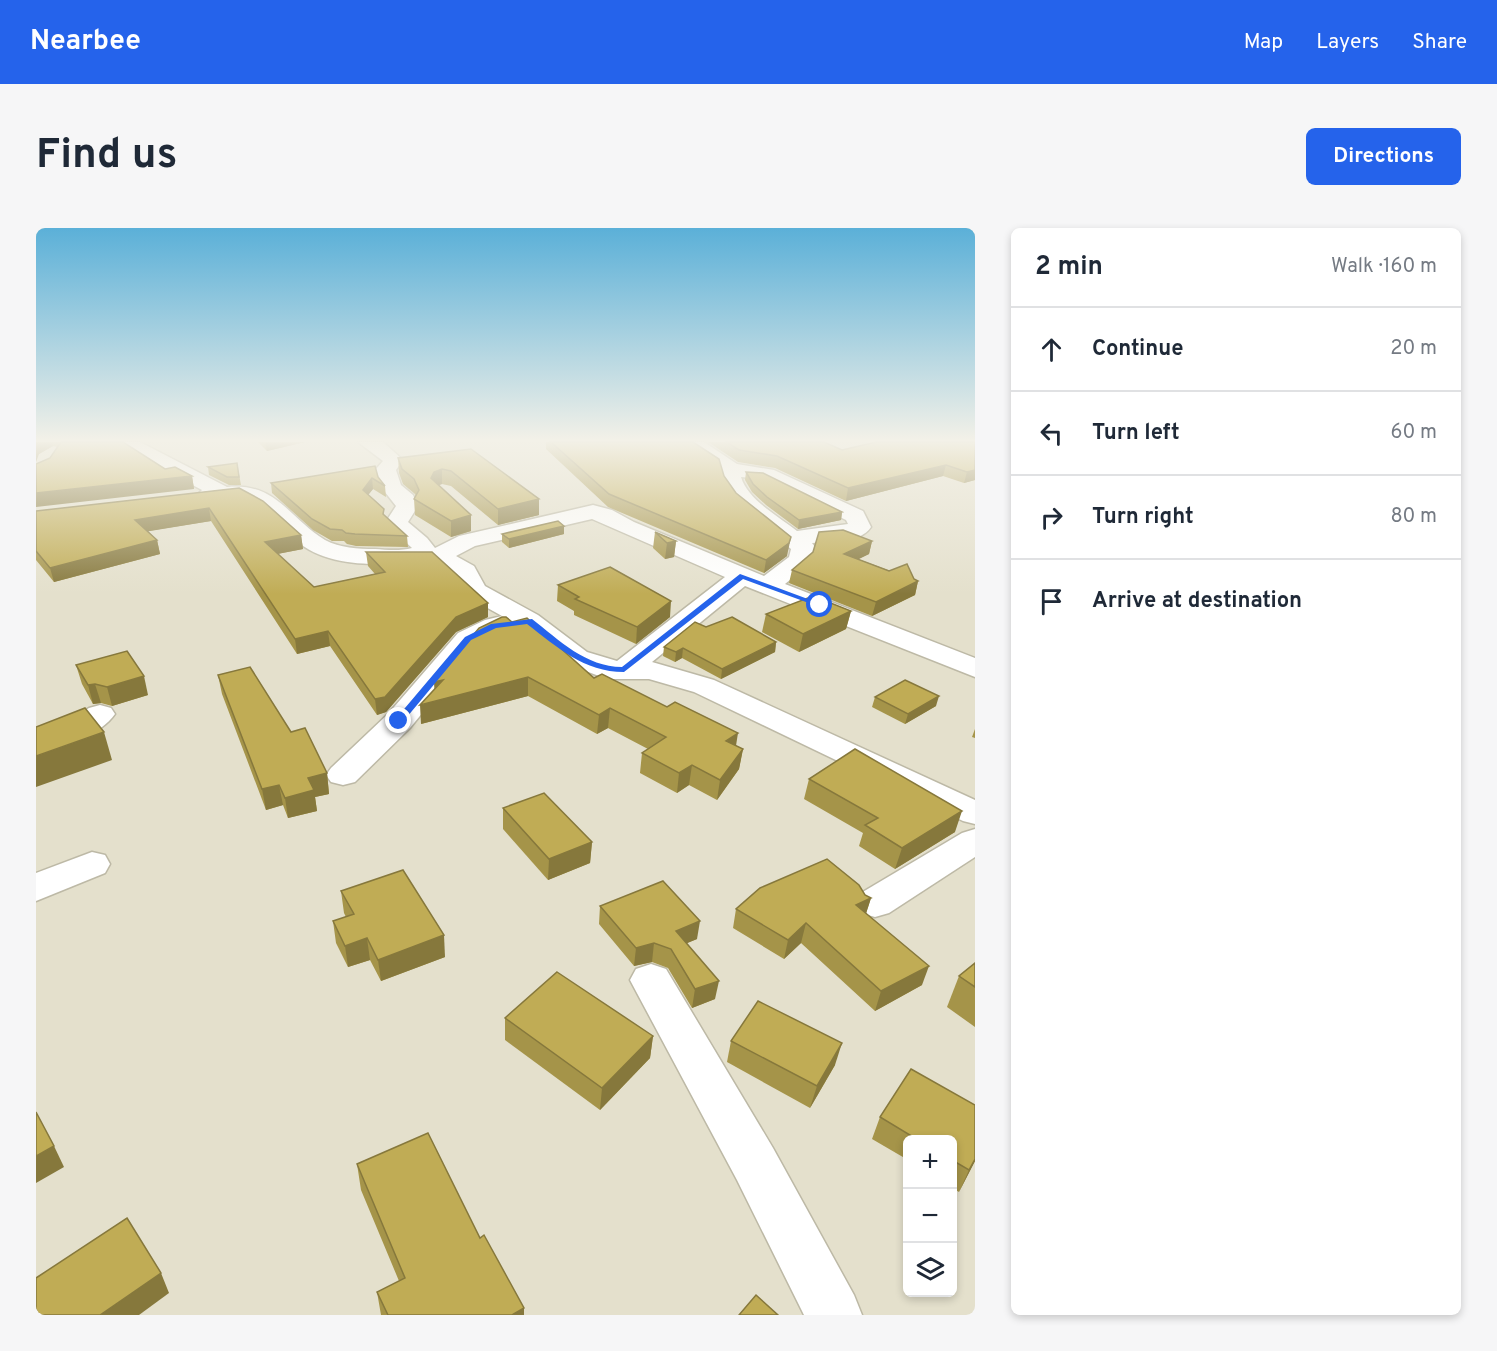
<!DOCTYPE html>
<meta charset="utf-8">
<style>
body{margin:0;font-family:Overpass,sans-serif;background:#f6f6f7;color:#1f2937}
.controls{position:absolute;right:18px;bottom:18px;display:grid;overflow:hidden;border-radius:9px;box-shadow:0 3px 9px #0003}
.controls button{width:54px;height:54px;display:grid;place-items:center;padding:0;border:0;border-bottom:2px solid #e0e1e3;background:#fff;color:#1f2937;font:30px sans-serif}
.stop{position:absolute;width:18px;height:18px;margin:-14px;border:4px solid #2563eb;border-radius:50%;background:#fff}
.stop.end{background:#2563eb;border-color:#fff;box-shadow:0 2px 6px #0008}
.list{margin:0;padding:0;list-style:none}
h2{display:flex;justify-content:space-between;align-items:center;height:78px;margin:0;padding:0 24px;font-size:26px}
h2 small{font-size:20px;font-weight:400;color:#747a83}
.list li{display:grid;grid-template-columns:39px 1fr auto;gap:18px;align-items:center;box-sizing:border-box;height:84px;padding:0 24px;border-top:2px solid #e0e1e3}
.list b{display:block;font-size:22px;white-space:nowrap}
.list em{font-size:20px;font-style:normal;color:#747a83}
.icon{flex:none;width:33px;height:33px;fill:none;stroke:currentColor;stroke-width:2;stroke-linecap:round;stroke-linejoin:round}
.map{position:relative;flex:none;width:939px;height:1087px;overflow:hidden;border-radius:9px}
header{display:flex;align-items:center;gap:36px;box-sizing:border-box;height:84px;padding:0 30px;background:#2563eb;color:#fff}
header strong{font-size:28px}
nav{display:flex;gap:33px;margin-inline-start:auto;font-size:21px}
.intro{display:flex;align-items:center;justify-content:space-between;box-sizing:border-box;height:144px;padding:0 36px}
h1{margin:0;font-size:42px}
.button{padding:15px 27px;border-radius:9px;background:#2563eb;color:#fff;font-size:21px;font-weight:700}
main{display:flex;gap:36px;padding:0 36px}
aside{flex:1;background:#fff;border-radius:9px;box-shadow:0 3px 9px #0003}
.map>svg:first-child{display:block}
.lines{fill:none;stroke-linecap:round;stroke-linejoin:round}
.minor-casing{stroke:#bdb9a6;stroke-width:3}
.minor{fill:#fff;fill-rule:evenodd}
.wall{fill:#a59449}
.shaded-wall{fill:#86783c}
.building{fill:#c0ac55;stroke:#86783c;stroke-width:1.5}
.route{fill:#2563eb}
</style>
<header>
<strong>Nearbee</strong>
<nav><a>Map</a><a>Layers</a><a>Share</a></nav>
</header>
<div class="intro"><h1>Find us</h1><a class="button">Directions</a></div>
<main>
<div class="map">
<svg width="939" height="1087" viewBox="0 0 939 1087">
<rect width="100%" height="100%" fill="#e4e0cc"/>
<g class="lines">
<!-- minor casing -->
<g class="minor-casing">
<g id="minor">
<path d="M80,214H104L191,259C240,254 253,290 289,312C304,320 322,321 339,321C351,322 365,323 376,320L349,295L360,278L345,259L340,241L347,233L322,214H347L367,232L360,242L365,257L377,267L382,278L372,294L391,310L399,320L423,308L557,277L576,282L598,294L728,348L753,329L755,321L700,276L688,259L683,241L643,214H668L701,236L738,242L827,283L835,299C824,316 794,313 776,315L779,319L772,337L749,356L939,430V449L709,358L616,434L678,452L939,572V596L927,593L658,464L613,451H573L563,448L531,436L486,400L466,404L442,417L374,500L319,554L307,557L295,554L290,547L295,540L352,486L422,405L449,392L466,388L430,368L419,347L397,336C354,335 299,343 263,315C246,301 232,278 210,272C195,267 180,275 165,271L161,267L166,262L82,218ZM705,249L726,251L810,292L812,296L761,303C742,288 712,272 705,249ZM556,291L689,349L581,433L551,424L502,387L449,358L438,338L420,328L439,318Z"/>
<path d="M64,477L75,480L79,486C65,507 24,521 0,527V506L22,498L53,480Z"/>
<path d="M939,601V629L853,685L839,689L825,685L820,675L825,665L926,605Z"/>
<path d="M56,624L69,627L74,636L69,645L0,673V645Z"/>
<path d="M615,736L630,741L737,920L818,1067L826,1087H768L701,952L594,752L600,741Z"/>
</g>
</g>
<!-- minor -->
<use href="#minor" class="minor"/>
</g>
<!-- wall -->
<g class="wall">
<path d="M0,214H87L129,241L156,248L158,261L14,230L21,219L17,218L3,226Z"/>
<path d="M222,214H269L231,223Z"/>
<path d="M510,214H657L688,248L700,265L751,328L728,345L572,279L510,221Z"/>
<path d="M672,214H788L806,222L939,214V252L928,255L907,248L810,273L739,240L702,234Z"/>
<path d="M435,221L503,271V287L462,297L415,258L406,256L402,257L435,287V303L415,309L379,287L378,271L380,268L379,266L367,256L363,245L362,230Z"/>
<path d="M201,235L205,257H193L173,247L172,239Z"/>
<path d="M710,244L806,284L805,292L762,301L730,277L716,264L709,252Z"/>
<path d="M342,249L349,258L350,269L337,261L332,267L348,281V287L371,308L372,319L320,318L311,316L308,313H296L277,302L236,265L235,255Z"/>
<path d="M203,260L265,307L267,321L241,326L278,359L339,346L332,338L330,324L452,375V389L420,404L350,484L341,487L294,418L261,426L175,293L112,303L121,312L124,326L18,354L0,332V283Z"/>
<path d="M528,298V306L473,320L466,314V306Z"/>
<path d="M619,304L640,313L638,329L629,331L617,320Z"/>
<path d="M836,313L833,326L822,331L882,353L879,367L836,388L753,355L756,342Z"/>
<path d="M522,357L634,389L600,416L538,387V383L521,373Z"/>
<path d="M815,383L810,401L763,424L726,404L730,386Z"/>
<path d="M476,394L558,450L707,521L703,541L681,572L653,557L641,565L604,545L606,525L612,521L572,500L561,506L492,468L385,496Z"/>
<path d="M670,399L740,414L739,424L685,451L646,430L639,434L627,428L628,419Z"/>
<path d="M40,437L112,467L76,478L65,475L57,476L46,456Z"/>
<path d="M182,447L255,504L291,545L293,566L279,569L281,583L252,590L247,577L230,582L186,466Z"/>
<path d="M839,469L900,478L869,496L836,479Z"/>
<path d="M939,501V510L936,509Z"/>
<path d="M773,551L919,604L859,641L823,618L827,605L768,571Z"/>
<path d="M467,580L556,614L554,635L512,652L467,601Z"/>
<path d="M305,663L409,729L345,753L334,732L312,739L300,715L297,693L310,689L308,685Z"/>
<path d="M829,667L835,670L830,685L886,757L839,783L765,715L748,731L697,700L700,681Z"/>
<path d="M564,678L661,711L651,715L679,771L656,780L632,740L616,734L598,738L563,696Z"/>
<path d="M939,735V799L911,779L923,748Z"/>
<path d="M469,790L617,808L614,830L564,882L469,812Z"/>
<path d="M695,813L799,837L774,880L691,834Z"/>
<path d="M939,877V933L923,964L916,960V912H872V932L836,911L844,889Z"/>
<path d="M321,936L444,1010L488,1080V1087H345L341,1064L363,1053L325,962Z"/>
</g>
<!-- shaded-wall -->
<g class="shaded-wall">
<path d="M0,214H16L17,218L3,226L0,234Z"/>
<path d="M229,214H269L231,223Z"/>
<path d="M910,237L907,248L810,273L812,260Z"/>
<path d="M406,241V256L398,259L395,250L398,244Z"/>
<path d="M939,242V252L928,255L931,244Z"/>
<path d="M156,248L158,261L0,279V265Z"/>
<path d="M336,250L337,261L328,272L327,262Z"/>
<path d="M503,271V287L462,297V281Z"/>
<path d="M173,280L175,293L102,305L99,292Z"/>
<path d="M806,284L805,292L762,301L763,292Z"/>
<path d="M435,287V303L415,309V293Z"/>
<path d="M528,298V306L473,320V311Z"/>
<path d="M265,307L267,321L231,328L229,314Z"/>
<path d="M755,309L751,328L728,345L730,332Z"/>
<path d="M121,312L124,326L18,354L14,340Z"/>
<path d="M640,313L638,329L629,331L631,315Z"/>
<path d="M836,313L833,326L805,340L808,326Z"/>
<path d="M882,353L879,367L836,388L840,374Z"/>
<path d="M635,373L634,389L600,416L601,399Z"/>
<path d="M452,375V389L420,404L350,484L341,487L339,471L420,389Z"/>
<path d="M815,383L810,401L763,424L767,406Z"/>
<path d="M292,403L294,418L261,426L259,411Z"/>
<path d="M740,414L739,424L685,451L686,441Z"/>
<path d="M647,420L646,430L639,434L640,424Z"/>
<path d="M108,448L112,467L76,478L71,459Z"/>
<path d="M492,449V468L385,496L384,477L399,473L398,454L407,452Z"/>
<path d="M59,456L65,475L57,476L52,457Z"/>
<path d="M903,468L900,478L869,496L872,486Z"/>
<path d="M574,480L572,500L561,506L563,487Z"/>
<path d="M68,504L76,532L0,559V528Z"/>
<path d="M702,505L699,524L690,513Z"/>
<path d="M707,521L703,541L681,572L684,552Z"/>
<path d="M656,537L653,557L641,565L643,545Z"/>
<path d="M291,545L293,566L279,569L281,583L252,590L249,570L272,550Z"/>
<path d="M243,557L247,577L230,582L226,561Z"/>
<path d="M926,583L919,604L859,641L866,620Z"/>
<path d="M556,614L554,635L512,652L513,631Z"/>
<path d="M835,670L829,689L820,677Z"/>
<path d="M664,693L661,711L637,721L640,703Z"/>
<path d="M770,695L765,715L748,731L752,712Z"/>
<path d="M408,707L409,729L345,753L342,732Z"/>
<path d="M331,710L334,732L312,739L309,718Z"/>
<path d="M618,715L616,734L598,738L600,720Z"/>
<path d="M893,738L886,757L839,783L845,763Z"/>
<path d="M683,753L679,771L656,780L659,761Z"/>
<path d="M617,808L614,830L564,882L566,860Z"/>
<path d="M806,815L799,837L774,880L781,858Z"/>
<path d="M18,918L28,939L0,955V928Z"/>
<path d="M939,931V933L923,964L933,942Z"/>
<path d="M125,1045L133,1065L103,1087H64Z"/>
<path d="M488,1080V1087H476Z"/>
</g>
<!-- building -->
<g class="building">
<path d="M25,214H87L129,241L139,239L156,248L0,265V236L14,230Z"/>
<path d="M515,214H657L683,231L688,248L700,265L755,309L753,315L730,332L573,266Z"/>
<path d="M691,214H788L806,222L840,214H939V242L931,244L910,237L812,260L741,228L703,222Z"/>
<path d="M435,221L503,271L462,281L415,243L406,241L398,244L395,250L435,287L415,293L378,271L383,262L378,251L366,241L362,230Z"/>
<path d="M201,235L203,249H191L172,239Z"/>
<path d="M339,238L342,249L349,258L336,250L327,262L348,281L347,286L371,308L319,306L310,305L306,302L294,301L276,291L235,255Z"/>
<path d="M710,244L727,245L806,284L763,292L731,269L717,256Z"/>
<path d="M203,260L227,273L265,307L229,314L278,359L349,344L330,324H396L452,375L420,389L349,469L339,471L292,403L259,411L173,280L99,292L121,312L14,340L0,323V283Z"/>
<path d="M522,293L528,298L473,311L466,306Z"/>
<path d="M807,302L836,313L808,326L853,343L871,336L878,351L882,353L840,374L756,342L777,324L783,304Z"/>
<path d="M619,304L640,313L631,315Z"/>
<path d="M574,339L635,373L601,399L539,371L543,369L522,357Z"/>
<path d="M777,368L815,383L767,406L730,386Z"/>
<path d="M466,389H470L476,394L491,390L558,450L566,446L631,479L639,474L702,505L690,513L707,521L684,552L656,537L643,545L606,525L630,509L574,480L563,487L492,449L384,477L407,452L398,454L443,400Z"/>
<path d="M696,389L740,414L686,441L647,420L640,424L628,419L659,394L670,399Z"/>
<path d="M91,423L108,448L71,459L59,456L52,457L40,437Z"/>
<path d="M214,439L255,504L269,500L291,545L272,550L278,562L249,570L243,557L226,561L182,447Z"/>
<path d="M869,452L903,468L872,486L839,469Z"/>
<path d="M49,480L68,504L0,528V499Z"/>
<path d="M819,521L926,583L866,620L829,597L842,590L773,551Z"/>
<path d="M508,565L556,614L513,631L467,580Z"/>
<path d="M791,631L823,657L829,667L835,670L820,677L893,738L845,763L770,695L752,712L700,681L724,660Z"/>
<path d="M367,642L408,707L342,732L331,710L309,718L297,693L318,686L305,663Z"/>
<path d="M627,653L664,693L640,703L683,753L659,761L635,721L618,715L600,720L564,678Z"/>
<path d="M939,735V759L923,748Z"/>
<path d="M521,744L617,808L566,860L469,790Z"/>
<path d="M722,773L806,815L781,858L695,813Z"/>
<path d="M875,841L939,877V931L933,942L916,932V912H882L844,889Z"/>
<path d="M0,884L18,918L0,928Z"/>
<path d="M392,905L444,1010L448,1007L488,1080L476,1087H352L341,1064L369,1050L321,936Z"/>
<path d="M91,990L125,1045L64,1087H3L0,1081V1050Z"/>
<path d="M720,1067L742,1087H703Z"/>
</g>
<!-- sky -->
<linearGradient id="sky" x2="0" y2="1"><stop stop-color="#5bb0d8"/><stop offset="0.58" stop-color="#f3f1e8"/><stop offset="1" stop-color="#f3f1e8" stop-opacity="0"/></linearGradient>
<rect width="939" height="366" fill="url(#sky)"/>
<!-- route -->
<path class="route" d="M704,346L788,377L781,378L707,351L588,444C548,444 521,419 491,396L460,400L435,412L366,495L358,493L429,409L455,396L496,391C523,412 550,439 586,439Z"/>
</svg>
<div class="controls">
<button>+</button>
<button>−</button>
<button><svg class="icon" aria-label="layers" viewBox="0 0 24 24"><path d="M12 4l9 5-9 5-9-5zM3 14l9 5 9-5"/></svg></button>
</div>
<div class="stop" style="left:784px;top:377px"></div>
<div class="stop end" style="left:363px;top:493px"></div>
</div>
<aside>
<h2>2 min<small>Walk · 160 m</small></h2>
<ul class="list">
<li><svg class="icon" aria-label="ahead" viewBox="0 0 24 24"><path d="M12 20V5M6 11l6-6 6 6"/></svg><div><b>Continue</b></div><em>20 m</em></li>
<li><svg class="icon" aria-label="left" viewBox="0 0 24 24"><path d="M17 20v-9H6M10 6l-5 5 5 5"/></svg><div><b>Turn left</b></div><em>60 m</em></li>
<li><svg class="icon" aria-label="right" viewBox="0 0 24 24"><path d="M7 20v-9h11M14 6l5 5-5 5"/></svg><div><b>Turn right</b></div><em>80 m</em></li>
<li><svg class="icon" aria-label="arrive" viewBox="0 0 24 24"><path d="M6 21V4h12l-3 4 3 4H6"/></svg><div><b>Arrive at destination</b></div></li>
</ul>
</aside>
</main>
